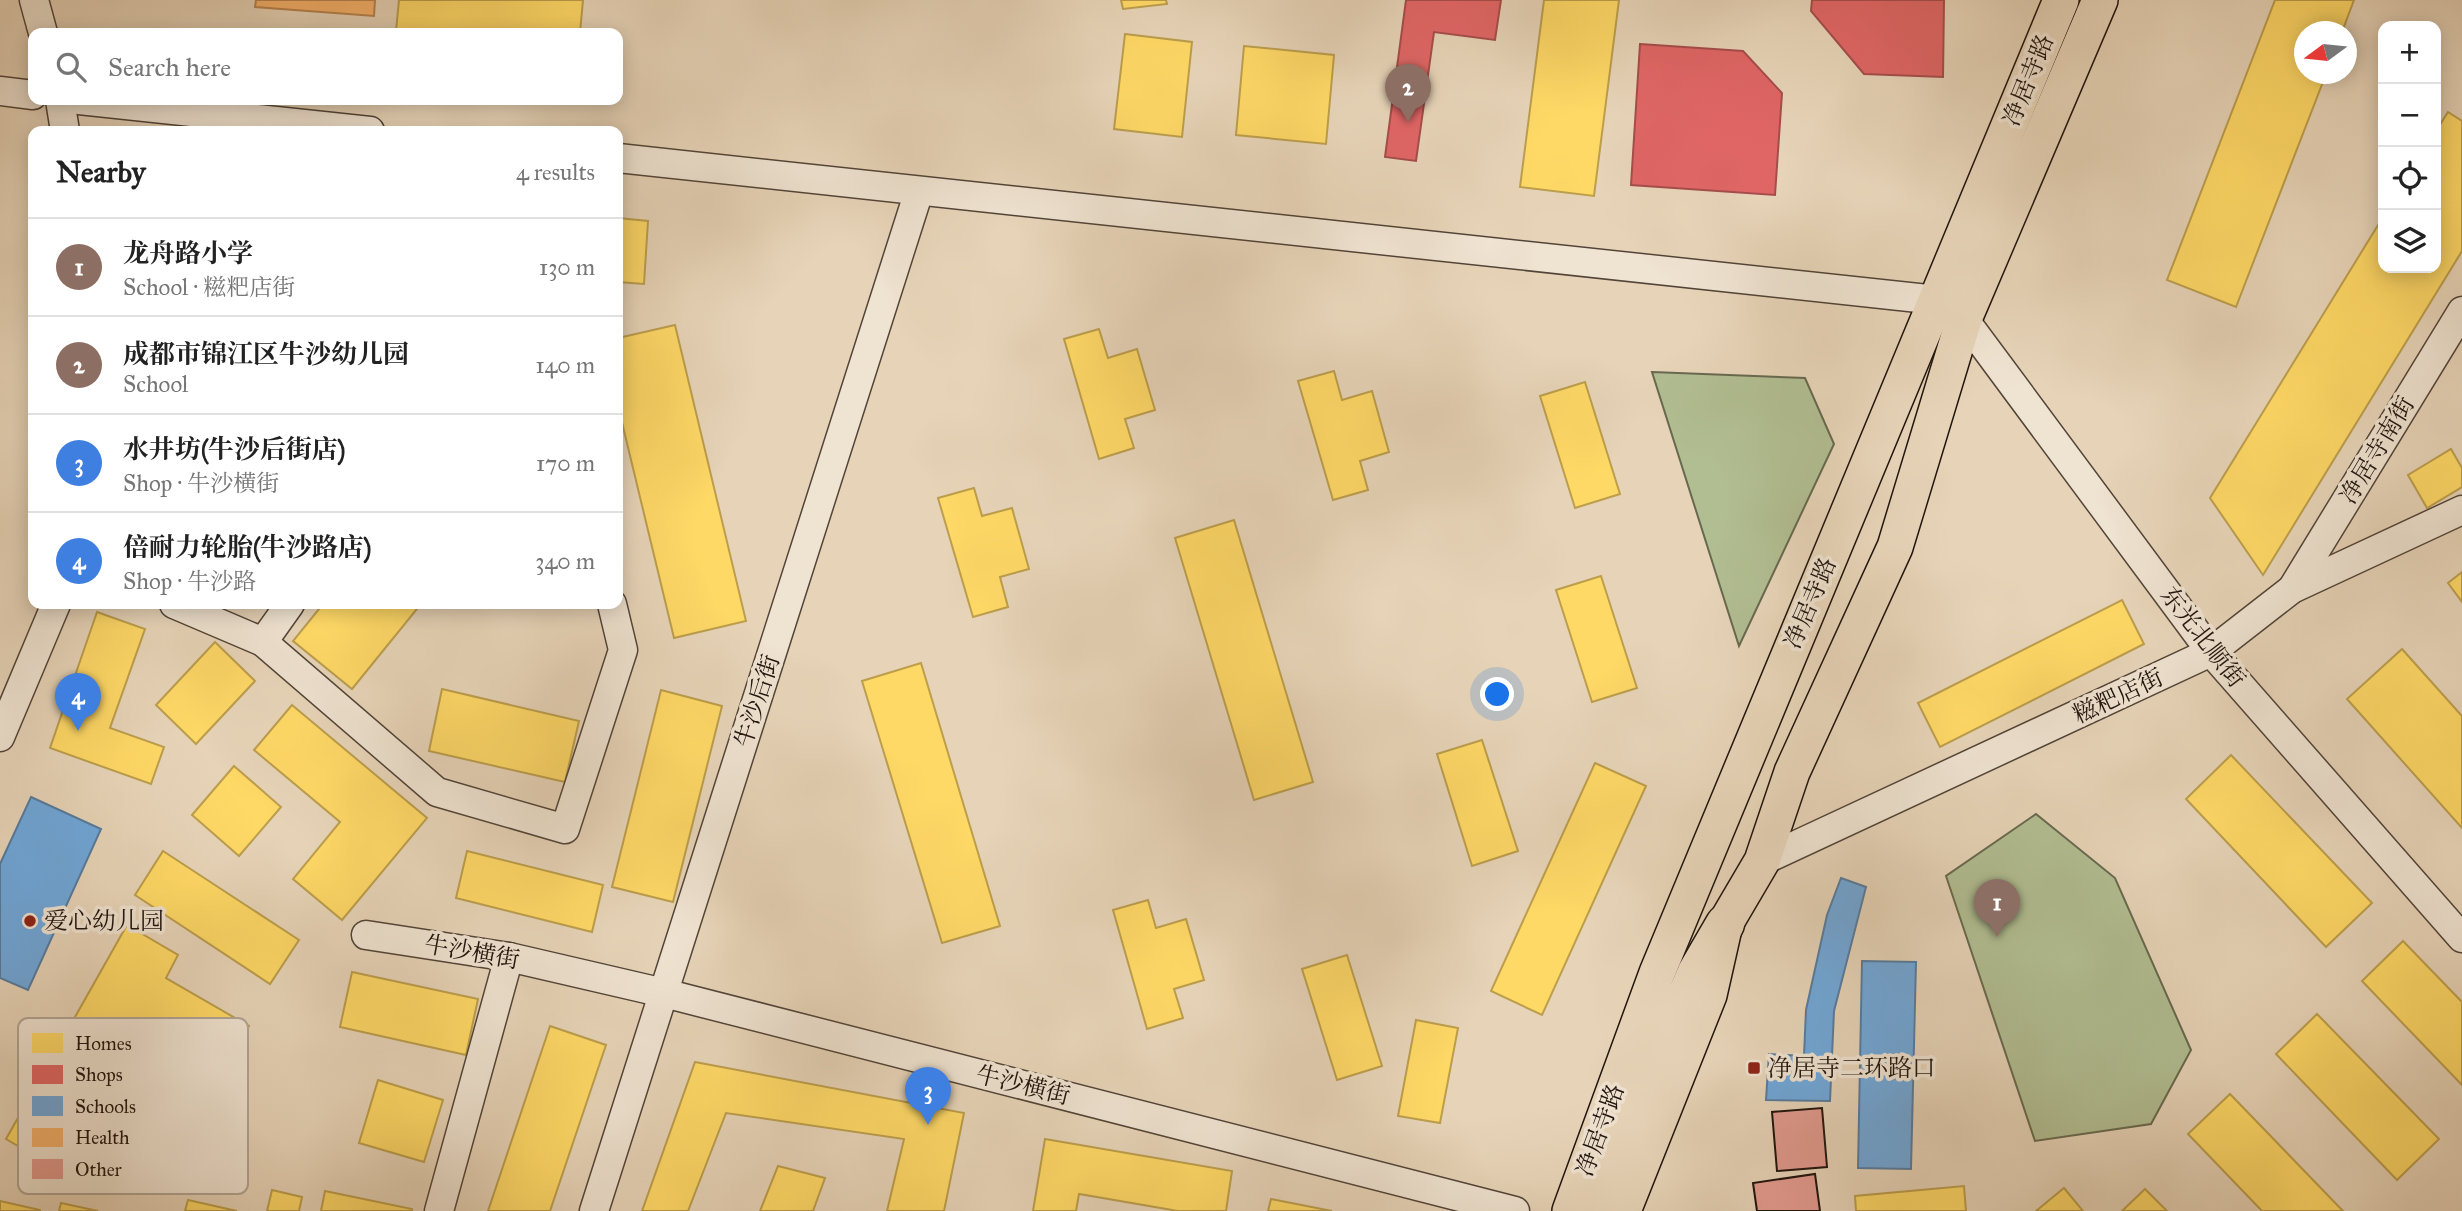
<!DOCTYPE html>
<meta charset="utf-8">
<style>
body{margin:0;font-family:"IM FELL Great Primer","Noto Serif SC",serif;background:#f2f2f2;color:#222}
.controls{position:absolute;right:21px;top:21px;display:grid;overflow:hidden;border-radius:14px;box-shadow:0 4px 18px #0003}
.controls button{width:63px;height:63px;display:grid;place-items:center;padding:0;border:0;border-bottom:2px solid #e0e0e0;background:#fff;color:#222;font:35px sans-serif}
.compass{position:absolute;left:2294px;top:21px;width:63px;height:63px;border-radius:50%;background:#fff;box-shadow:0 4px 18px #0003;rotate:255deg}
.you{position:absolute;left:1498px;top:695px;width:24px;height:24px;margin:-18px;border:5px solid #fff;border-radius:50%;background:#1a73e8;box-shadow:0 0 0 10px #1a73e833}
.badge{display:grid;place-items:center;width:46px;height:46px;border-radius:50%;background:#8f2418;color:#fff;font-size:23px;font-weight:700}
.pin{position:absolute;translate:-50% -58px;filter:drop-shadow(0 2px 4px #0008)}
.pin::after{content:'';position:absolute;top:37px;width:24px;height:21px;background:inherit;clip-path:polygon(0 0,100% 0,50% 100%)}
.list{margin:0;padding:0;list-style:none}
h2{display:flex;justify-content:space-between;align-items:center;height:91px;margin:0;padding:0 28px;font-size:30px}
h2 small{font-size:23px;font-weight:400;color:#767676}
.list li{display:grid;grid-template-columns:46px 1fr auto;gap:21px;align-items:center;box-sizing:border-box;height:98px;padding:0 28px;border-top:2px solid #e0e0e0}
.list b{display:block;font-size:26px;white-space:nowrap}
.list p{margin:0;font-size:23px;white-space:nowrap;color:#767676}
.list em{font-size:23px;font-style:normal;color:#767676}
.icon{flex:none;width:38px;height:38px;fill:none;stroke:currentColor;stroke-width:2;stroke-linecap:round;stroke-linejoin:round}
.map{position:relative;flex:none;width:2462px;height:1211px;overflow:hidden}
.search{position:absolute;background:#fff;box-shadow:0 4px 18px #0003;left:28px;top:28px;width:595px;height:77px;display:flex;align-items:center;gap:18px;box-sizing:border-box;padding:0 24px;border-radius:14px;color:#767676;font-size:26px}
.panel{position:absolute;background:#fff;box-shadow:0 4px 18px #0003;left:28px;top:126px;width:595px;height:483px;border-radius:14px}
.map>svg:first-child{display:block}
.green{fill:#b1be92;stroke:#686950;stroke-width:2}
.homes{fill:#ffd966;stroke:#bc9e4c;stroke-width:2}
.shops{fill:#e06666;stroke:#a64d4c;stroke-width:2}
.schools{fill:#6fa8dc;stroke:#577c9e;stroke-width:2}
.health{fill:#f6b26b;stroke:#b6834f;stroke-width:2}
.building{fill:#e29a8f;stroke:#20140e;stroke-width:2}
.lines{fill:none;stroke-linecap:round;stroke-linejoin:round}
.minor-casing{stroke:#524438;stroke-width:31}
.major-casing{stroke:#20140e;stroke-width:38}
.highway-casing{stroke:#20140e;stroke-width:41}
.minor{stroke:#efe3d1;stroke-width:28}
.major{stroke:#e7d4b8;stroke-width:35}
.highway{stroke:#e7d4b8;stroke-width:38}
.poi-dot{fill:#8f2418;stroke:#efe3d1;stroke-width:2.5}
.labels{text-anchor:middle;stroke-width:7;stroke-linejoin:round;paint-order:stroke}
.street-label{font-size:24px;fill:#20140e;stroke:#efe3d1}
.poi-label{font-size:24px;fill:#20140e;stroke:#efe3d1;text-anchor:start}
.key{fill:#efe3d1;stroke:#b1a596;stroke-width:2}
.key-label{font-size:19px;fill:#20140e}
</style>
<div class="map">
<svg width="2462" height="1211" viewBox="0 0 2462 1211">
<rect width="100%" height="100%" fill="#e7d4b8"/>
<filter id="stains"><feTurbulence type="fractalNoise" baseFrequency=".00286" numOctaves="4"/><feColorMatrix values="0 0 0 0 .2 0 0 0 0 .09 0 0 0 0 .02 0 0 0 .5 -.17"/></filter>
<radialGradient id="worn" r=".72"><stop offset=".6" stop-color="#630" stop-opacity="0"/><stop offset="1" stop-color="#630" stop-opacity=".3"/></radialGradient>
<!-- green -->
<g class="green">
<path d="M1652,372L1805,378L1834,444L1739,646Z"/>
<path d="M2036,814L2115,878L2191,1050L2151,1124L2035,1141L1946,876Z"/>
</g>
<!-- homes -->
<g class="homes">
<path d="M399,0H583L580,33L396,31Z"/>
<path d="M1121,0H1166L1167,4L1123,9Z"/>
<path d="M1544,0H1619L1594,196L1520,187Z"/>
<path d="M2275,0H2354L2342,32H2304V74H2326L2236,307L2167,280Z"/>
<path d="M1125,34L1192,42L1182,137L1114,129Z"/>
<path d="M1244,46L1334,55L1326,144L1236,135Z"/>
<path d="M2448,112L2462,121V251L2263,575L2210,498L2383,217V268H2436V131Z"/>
<path d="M618,218L648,221L644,284L618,282Z"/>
<path d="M675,325L746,621L674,638L618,406V338Z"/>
<path d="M1099,329L1108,358L1137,349L1155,410L1125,419L1134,448L1099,459L1064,339Z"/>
<path d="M1334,371L1342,400L1372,391L1389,452L1360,461L1368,490L1333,500L1298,381Z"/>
<path d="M1585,382L1620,494L1575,508L1540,396Z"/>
<path d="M2451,449L2462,468V487L2427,508L2408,475Z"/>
<path d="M974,488L982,516L1012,508L1029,569L1000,577L1008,607L973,617L938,498Z"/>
<path d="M1234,520L1313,782L1254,800L1175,538Z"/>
<path d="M2462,572V602L2448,583Z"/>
<path d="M1601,576L1637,688L1592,702L1556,590Z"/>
<path d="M2122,600L2144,644L1940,747L1918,703Z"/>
<path d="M323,604H421L352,689L293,641Z"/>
<path d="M97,612L145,629L110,728L164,747L151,784L50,748Z"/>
<path d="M215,642L255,681L196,744L156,705Z"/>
<path d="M2402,649L2462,716V828L2347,699Z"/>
<path d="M921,663L1000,926L942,943L862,681Z"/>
<path d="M442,689L579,721L565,782L429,751Z"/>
<path d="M661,690L722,706L673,902L612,887Z"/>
<path d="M292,705L427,818L342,920L293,879L340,822L254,750Z"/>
<path d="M1482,740L1518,851L1472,866L1437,754Z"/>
<path d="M2231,755L2372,903L2326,947L2186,799Z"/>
<path d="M1595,763L1646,786L1542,1015L1491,991Z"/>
<path d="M234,766L281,807L239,856L192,815Z"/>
<path d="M163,851L299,940L270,984L135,895Z"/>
<path d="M467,851L603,885L592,932L456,898Z"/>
<path d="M1148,900L1156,928L1186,919L1204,980L1174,989L1183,1018L1147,1029L1113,910Z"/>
<path d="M127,925L178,955L166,978L249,1026L224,1072L145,1027L116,1080L179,1116L152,1164L92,1130L67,1175L6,1139Z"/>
<path d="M2403,941L2462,1002V1085L2362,981Z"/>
<path d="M1347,955L1382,1066L1337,1080L1302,969Z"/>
<path d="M352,972L478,999L466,1055L340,1027Z"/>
<path d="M2317,1014L2439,1139L2397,1180L2276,1054Z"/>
<path d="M1416,1020L1458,1028L1440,1123L1398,1116Z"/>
<path d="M550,1026L606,1045L550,1211H488Z"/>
<path d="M695,1062L964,1113L944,1211H887L904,1139L726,1113L688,1211H642Z"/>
<path d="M378,1080L443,1100L424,1162L359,1143Z"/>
<path d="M2230,1094L2343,1211H2262L2188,1134Z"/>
<path d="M1045,1139L1232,1171L1226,1211H1178L1079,1194L1076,1211H1033Z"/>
<path d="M778,1166L825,1178L813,1211H760Z"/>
<path d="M1964,1186L1966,1211H1856L1855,1196Z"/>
<path d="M2064,1188L2083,1211H2036Z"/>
<path d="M2145,1189L2167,1211H2122Z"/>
<path d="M272,1190L302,1197L299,1211H267Z"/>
<path d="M325,1191L412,1209V1211H321Z"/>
<path d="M1271,1199L1332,1211H1268Z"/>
<path d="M188,1200L237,1211H185Z"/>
<path d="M0,1201L40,1210V1211H0Z"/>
<path d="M61,1203L98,1211H59Z"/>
</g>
<!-- shops -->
<g class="shops">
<path d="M1406,0H1501L1495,40L1434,32L1416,161L1385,157Z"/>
<path d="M1812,0H1944L1943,77L1864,74L1811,11Z"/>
<path d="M1640,44L1743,51L1782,93L1775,195L1631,185Z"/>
</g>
<!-- schools -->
<g class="schools">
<path d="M31,797L101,829L28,990L0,978V864Z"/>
<path d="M1841,878L1866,887L1834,1011L1830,1101L1766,1100L1769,1054L1804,1056L1806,1010L1827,915Z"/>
<path d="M1862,961L1916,962L1911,1169L1858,1168Z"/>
</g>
<!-- health -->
<path class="health" d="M256,0H375L374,16L255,7Z"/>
<!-- building -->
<g class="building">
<path d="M1822,1108L1827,1167L1777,1171L1772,1112Z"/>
<path d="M1815,1174L1820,1211H1757L1753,1183Z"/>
</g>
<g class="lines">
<!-- minor casing -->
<g class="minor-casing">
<g id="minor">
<path d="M34,0L43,33"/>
<path d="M0,91L33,95"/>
<path d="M60,100L65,131"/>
<path d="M79,100L370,131"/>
<path d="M618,158L1937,300"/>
<path d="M1964,319L2211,652L2462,938"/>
<path d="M2292,589L2462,311"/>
<path d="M174,604L263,642L437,792L565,829L623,650L612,604"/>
<path d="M263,642L290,604"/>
<path d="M0,737L56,604"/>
<path d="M1762,861L2211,652L2292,589L2462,510"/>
<path d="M366,935L509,957L664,993L1515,1211"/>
<path d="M439,1211L509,957"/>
<path d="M594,1211L919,191"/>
</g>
</g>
<!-- major casing -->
<g class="major-casing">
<g id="major">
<path d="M1570,1211L1657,973L2061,0"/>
<path d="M1623,1211L1709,995L1725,924L1762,861L1792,772L1895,547L1964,319L2100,0"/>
</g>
</g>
<!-- highway casing -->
<g class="highway-casing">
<path id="highway" d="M1593,1211L1697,972L1725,924"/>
</g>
<!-- minor -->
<use href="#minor" class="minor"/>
<!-- major -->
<use href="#major" class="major"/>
<!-- highway -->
<use href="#highway" class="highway"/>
</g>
<!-- markers -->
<g class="poi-dot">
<circle cx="30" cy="921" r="7"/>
<rect x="1747" y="1061" width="14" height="14" rx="3.5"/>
</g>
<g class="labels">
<!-- street labels -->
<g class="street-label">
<text transform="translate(2028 80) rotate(-68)" y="8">净居寺路</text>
<text transform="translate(2377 450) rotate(-59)" y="8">净居寺南街</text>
<text transform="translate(1810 603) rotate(-67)" y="8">净居寺路</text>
<text transform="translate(2203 637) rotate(52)" y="8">东光北顺街</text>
<text transform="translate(2118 696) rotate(-25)" y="8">糍粑店街</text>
<text transform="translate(757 701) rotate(-72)" y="8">牛沙后街</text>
<text transform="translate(472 952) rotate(10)" y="8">牛沙横街</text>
<text transform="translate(1023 1085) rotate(14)" y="8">牛沙横街</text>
<text transform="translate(1600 1130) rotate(-70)" y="8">净居寺路</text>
</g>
<!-- poi labels -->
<g class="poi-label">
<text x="44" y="929">爱心幼儿园</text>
<text x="1768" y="1076">净居寺二环路口</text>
</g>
</g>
<!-- legend -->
<rect x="18" y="1018" width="230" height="176" rx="10" class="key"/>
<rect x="32" y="1033" width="31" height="20" fill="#ffd966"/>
<rect x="32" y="1065" width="31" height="19" fill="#e06666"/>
<rect x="32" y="1096" width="31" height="20" fill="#6fa8dc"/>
<rect x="32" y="1128" width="31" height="19" fill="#f6b26b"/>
<rect x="32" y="1159" width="31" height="20" fill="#e29a8f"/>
<g class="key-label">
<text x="75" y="1050">Homes</text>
<text x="75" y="1081">Shops</text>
<text x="75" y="1113">Schools</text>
<text x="75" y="1144">Health</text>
<text x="75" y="1176">Other</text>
</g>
<rect width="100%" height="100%" filter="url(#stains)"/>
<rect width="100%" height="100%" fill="url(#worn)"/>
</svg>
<div class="controls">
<button>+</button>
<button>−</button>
<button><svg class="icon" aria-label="locate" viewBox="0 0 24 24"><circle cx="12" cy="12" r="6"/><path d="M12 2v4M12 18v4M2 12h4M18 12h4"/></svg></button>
<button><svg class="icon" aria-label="layers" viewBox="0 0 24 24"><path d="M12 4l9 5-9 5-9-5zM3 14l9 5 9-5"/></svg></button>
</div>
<svg class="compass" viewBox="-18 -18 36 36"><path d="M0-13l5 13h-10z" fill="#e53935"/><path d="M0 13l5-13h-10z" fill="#767676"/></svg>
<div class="you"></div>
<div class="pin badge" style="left:1997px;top:937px;background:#8d6e63">1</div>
<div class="pin badge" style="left:1408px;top:122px;background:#8d6e63">2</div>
<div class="pin badge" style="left:928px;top:1125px;background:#3f7fe0">3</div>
<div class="pin badge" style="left:78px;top:731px;background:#3f7fe0">4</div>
<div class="search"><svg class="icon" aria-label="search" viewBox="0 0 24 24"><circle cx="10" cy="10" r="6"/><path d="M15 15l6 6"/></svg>Search here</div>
<section class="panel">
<h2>Nearby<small>4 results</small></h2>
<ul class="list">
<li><span class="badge" style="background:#8d6e63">1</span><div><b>龙舟路小学</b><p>School · 糍粑店街</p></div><em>130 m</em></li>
<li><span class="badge" style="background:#8d6e63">2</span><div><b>成都市锦江区牛沙幼儿园</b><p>School</p></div><em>140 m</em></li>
<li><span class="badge" style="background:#3f7fe0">3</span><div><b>水井坊(牛沙后街店)</b><p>Shop · 牛沙横街</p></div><em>170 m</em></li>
<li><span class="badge" style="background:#3f7fe0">4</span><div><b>倍耐力轮胎(牛沙路店)</b><p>Shop · 牛沙路</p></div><em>340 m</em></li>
</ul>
</section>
</div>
